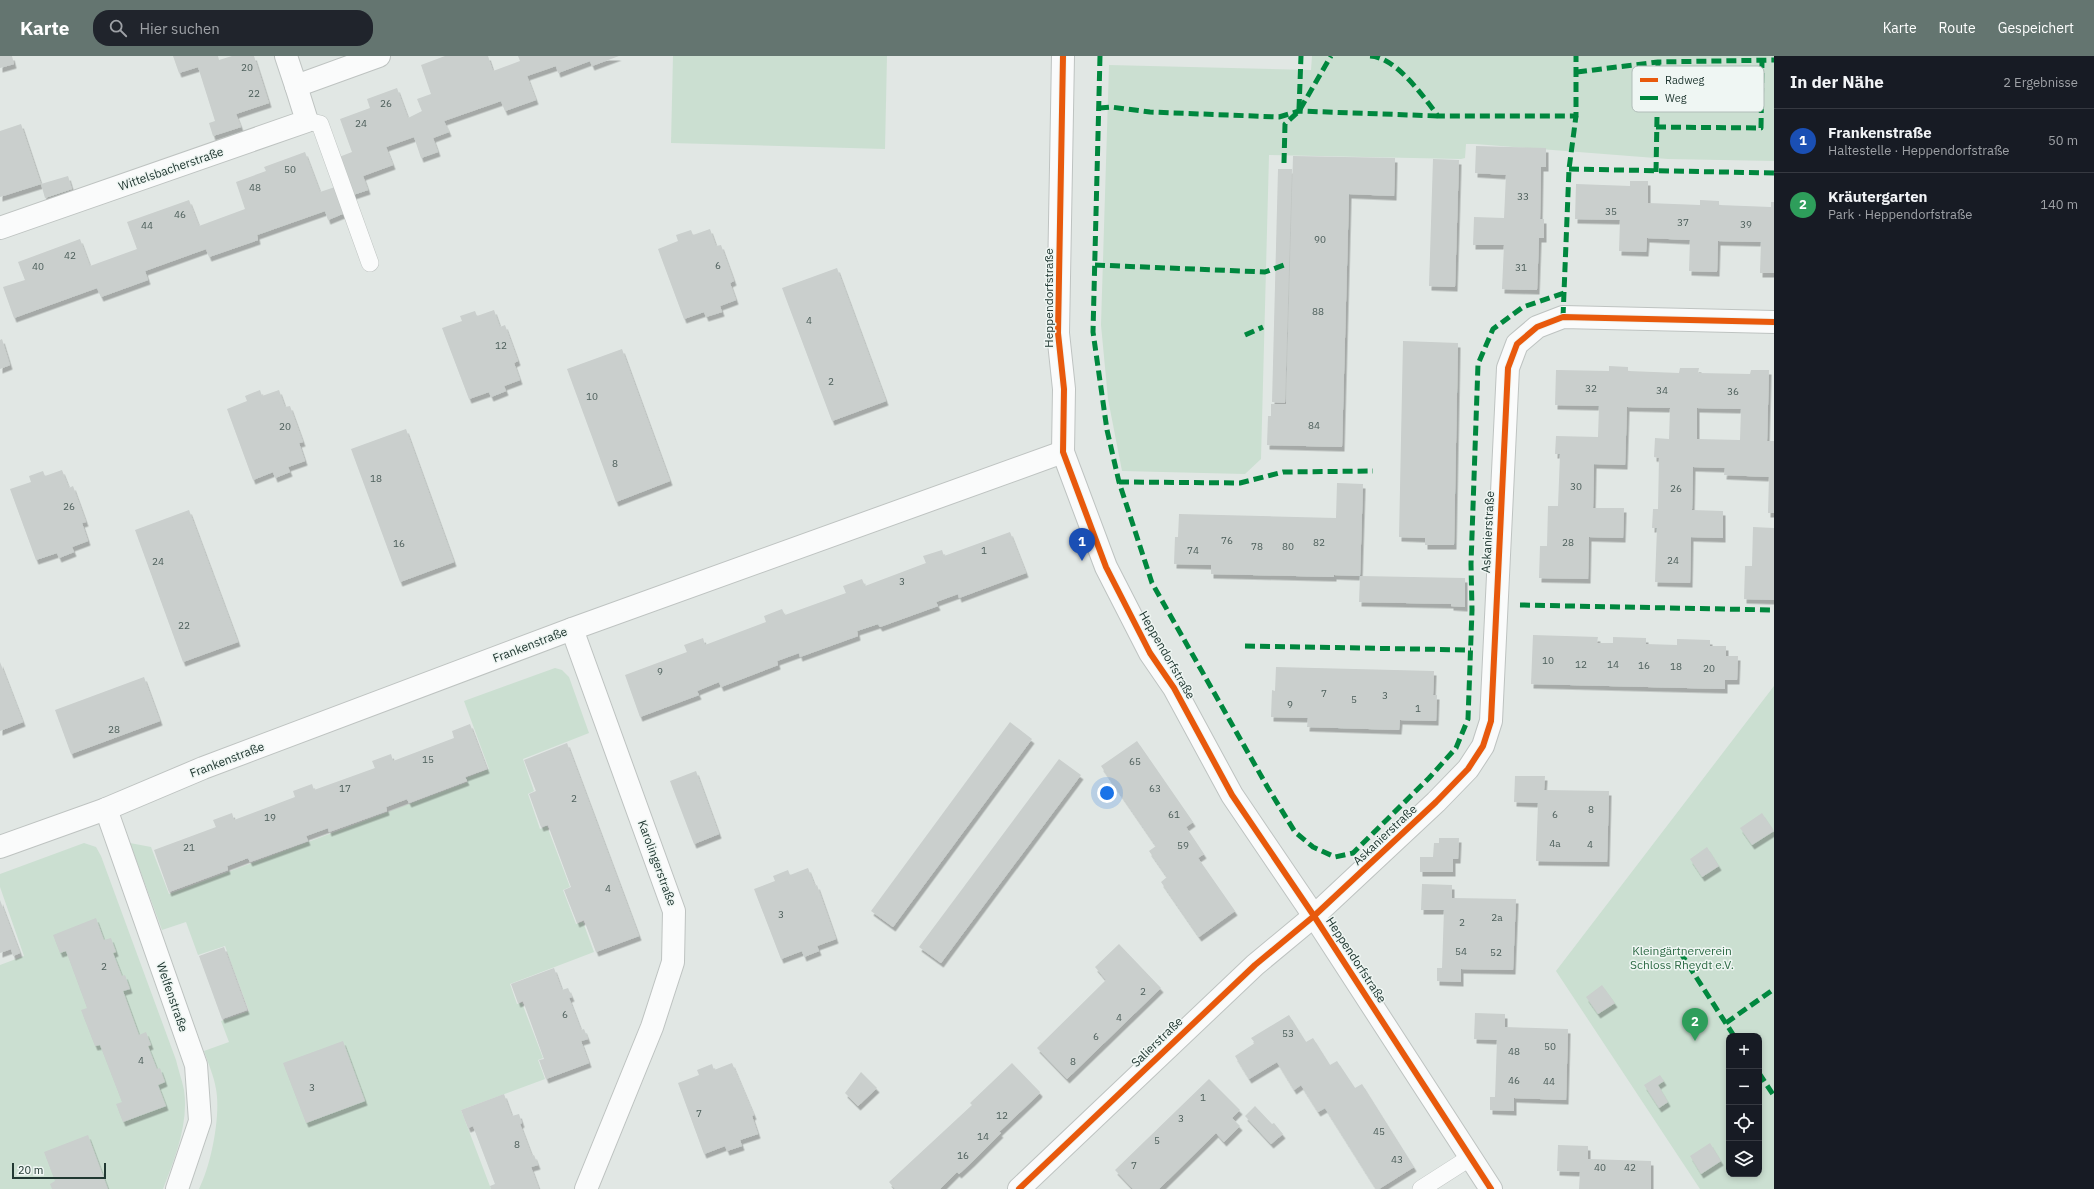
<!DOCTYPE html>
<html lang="de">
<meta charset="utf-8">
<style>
body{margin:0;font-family:"IBM Plex Sans",sans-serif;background:#20242c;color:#f1f3f6}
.controls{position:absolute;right:12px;bottom:12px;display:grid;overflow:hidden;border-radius:8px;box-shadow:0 2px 6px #0003}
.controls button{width:36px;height:36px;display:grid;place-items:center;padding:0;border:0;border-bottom:1px solid #363941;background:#171b24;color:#f1f3f6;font:20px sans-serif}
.scale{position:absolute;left:12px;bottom:10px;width:94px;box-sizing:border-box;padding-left:4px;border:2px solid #213832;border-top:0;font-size:11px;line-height:14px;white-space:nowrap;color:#213832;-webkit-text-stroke:3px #eff6f3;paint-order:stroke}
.you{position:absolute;left:1107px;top:737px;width:14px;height:14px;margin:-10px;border:3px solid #fff;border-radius:50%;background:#1a73e8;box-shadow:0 0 0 6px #1a73e833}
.badge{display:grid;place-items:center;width:26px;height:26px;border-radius:50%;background:#647570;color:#fff;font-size:13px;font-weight:700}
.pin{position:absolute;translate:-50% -33px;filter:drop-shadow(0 1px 2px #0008)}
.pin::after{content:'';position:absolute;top:21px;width:14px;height:12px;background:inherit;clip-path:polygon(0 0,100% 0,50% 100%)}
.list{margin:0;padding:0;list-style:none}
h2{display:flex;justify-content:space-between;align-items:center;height:52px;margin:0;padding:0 16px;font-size:17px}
h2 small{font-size:13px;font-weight:400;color:#9ea1a6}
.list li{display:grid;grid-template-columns:26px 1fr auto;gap:12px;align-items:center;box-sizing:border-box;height:64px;padding:0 16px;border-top:1px solid #363941}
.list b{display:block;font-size:15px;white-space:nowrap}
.list p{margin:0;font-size:13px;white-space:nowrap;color:#9ea1a6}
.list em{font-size:13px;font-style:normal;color:#9ea1a6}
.icon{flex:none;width:22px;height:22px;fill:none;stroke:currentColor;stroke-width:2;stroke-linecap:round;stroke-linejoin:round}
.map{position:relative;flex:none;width:1774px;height:1133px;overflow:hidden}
header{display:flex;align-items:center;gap:24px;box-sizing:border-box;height:56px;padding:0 20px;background:#647570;color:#fff}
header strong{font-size:19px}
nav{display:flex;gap:22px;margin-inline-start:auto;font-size:14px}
.search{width:280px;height:36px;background:#20242c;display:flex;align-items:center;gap:10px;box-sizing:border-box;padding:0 14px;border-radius:16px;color:#9ea1a6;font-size:15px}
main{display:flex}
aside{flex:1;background:#171b24}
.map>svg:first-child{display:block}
.green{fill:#cbdfd1;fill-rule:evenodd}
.building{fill:#cacfcd;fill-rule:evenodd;filter:url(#shadow)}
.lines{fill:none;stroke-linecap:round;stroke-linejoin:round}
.lane-casing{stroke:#bec3c1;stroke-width:18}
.street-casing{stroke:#bec3c1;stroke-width:24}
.lane{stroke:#fafbfb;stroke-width:17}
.street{stroke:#fafbfb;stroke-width:22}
.quiet{stroke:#00873e;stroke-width:5;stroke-dasharray:10 5;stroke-linecap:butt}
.cycleway-casing{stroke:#eff6f3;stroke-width:8}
.cycleway{stroke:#e8590c;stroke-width:6}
.labels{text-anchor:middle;stroke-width:3;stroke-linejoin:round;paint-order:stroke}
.number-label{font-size:10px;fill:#4c5e5a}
.street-label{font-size:12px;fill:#213832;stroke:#eff6f3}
.park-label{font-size:12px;fill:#2f6b46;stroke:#eff6f3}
.key{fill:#eff6f3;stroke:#b1bdb9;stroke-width:1}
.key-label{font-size:11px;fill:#213832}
</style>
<header>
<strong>Karte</strong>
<div class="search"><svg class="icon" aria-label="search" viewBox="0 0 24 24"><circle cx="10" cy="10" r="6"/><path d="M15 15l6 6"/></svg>Hier suchen</div>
<nav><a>Karte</a><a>Route</a><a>Gespeichert</a></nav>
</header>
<main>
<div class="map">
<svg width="1774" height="1133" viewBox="0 0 1774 1133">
<defs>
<filter id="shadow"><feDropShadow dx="2.5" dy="4.5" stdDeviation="0" flood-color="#0004"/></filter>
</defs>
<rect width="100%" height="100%" fill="#e1e7e4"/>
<!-- green -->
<g class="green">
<path d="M673,0H887L885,93L671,87Z"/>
<path d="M1312,0H1774V105L1668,103L1475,88H1466L1465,102L1461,103L1269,99L1261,403L1245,418L1122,415L1108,343L1101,269L1109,9L1311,14Z"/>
<path d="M555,612L562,614L569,621L589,677L523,703L534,735L528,738L540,773L547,770L570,831L563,834L576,868L583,866L594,896L510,928L517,948L522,947L543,1002L538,1004L545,1023L461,1054L491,1133H199C211,1109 221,1060 216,1033C214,1020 208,1007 204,995L229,986L221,965L249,955L225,890L198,899L186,866L162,874L130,787L151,791L169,838L468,726L466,722L489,713L464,645Z"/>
<path d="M1774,630V1133H1700L1556,915ZM1729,980H1759V1118H1729Z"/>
<path d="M84,787L96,791L101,800L176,1004C178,1013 182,1024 184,1034C189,1067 175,1102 163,1133H0V909L24,900L0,831V818Z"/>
</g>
<!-- building -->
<g class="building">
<path d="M0,0H12L14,8L0,12Z"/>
<path d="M173,0H218L219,4L232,0H254L269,47L236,58L241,71L213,80L209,67L215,65L198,11L179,17Z"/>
<path d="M445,0H488L493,15L520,5L518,0H619L592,10L590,5L558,17L556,10L527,20L536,44L505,55L501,45L444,65L449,76L433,82L438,96L421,102L414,81L386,91L393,109L363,120L368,134L353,139L339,101L352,96L340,63L370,52L367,43L397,32L408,62L422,55L417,43L431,38L421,9Z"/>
<path d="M21,68L41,128L0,141V75Z"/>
<path d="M1476,90L1546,92V111H1541L1540,163H1544V182H1539L1537,234L1502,233L1504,189H1473L1474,161L1504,162L1506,119L1475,117Z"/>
<path d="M305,96L320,136L335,131L345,157L328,164L325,155L257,179L258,184L209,201L206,193L145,215L148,224L101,241L97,232L14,262L3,231L25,224L18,206L80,183L90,210L137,193L127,166L189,144L199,170L245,153L236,126L266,115L264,111Z"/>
<path d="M1293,100L1395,102L1394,140L1349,138L1342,391L1267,389L1268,360H1271V348H1286Z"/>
<path d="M1433,103L1459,104L1455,231L1429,230Z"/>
<path d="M1278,113H1292L1285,347L1272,346Z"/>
<path d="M68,120L72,133L45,142L41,128Z"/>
<path d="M1630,125H1648V147L1700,149V144L1719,145V149L1771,151V146H1774V217H1760L1761,186L1718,185L1717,216L1689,215L1690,184L1647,182L1646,196L1619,195L1620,164L1575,163L1576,128L1630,130Z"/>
<path d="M710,173L716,190L721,189L734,225L730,227L736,244L720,250L722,256L706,261L704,256L684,263L658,193L678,185L676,179L691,174L693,179Z"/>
<path d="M837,212L886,345L832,365L782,232Z"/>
<path d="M494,254L500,271L505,269L518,305L514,307L520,324L504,330L506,335L491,341L489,336L469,343L442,272L462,265L460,260L475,255L477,260Z"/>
<path d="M2,283L10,309L0,313V284Z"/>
<path d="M1403,285L1458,287L1454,489H1425V482L1399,481Z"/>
<path d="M622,293L670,425L616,446L567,313Z"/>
<path d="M1609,310L1628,311V315L1679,317L1680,312H1699L1698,317L1750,318L1751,314H1769L1767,385H1774V457H1768L1769,421L1724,419L1725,412L1693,411L1692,454L1723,455V482L1691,481L1690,527L1655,526L1657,472H1652L1653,453H1658L1659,402L1654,401L1655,382L1669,383L1670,352L1627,351L1625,409L1594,408L1593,452H1624L1623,482L1589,481L1588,523L1539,522L1540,490H1547L1548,450H1558L1560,398H1555L1556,380L1598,381L1599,350L1555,349L1556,314L1609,315ZM1697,352L1741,353L1740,384L1697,383Z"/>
<path d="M260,334L262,340L279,334L285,351L290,350L303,386L299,387L305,405L288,411L290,416L275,422L273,416L253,424L227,353L247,345L245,340Z"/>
<path d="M406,373L454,506L400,526L351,393Z"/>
<path d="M62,414L69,432L73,430L86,466L82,467L88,485L72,491L74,496L59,502L57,497L36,504L10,433L31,426L29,420L43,415L45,420Z"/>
<path d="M1337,427L1363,428L1360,520L1334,519V521L1211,518V509L1174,508L1175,481H1178L1179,458L1336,462Z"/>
<path d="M189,454L238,586L183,606L135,474Z"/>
<path d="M1753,471L1774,472V544L1744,543L1745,510H1752Z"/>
<path d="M1010,476L1026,517L959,542L958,538L936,546L938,550L880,571L878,568L857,575L858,580L800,601L799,597L777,605L778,609L721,631L719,626L697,635L699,639L640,661L625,619L687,596L684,589L703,582L705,589L766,566L764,560L782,553L785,559L846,537L843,530L862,523L865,530L926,507L923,500L942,494L944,500Z"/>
<path d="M1360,520L1465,522V551L1451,550V548L1359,546Z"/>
<path d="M1533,579L1598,581L1597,587H1613V581L1646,582V588L1677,589V583L1710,584V590H1726V600H1738L1737,624H1725V633L1531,628Z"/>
<path d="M0,606L23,666L0,675Z"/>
<path d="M1276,611L1434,615L1433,639H1437L1436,665L1400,664L1399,674L1338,672L1307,671L1308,662L1271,661L1272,634L1275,635Z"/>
<path d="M144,621L160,665L71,698L55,654Z"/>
<path d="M1010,666L1032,683L893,871L871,855Z"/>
<path d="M470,668L487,713L465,721L467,725L409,747L407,743L386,751L387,755L329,776L328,772L306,780L308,785L250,806L248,802L227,810L228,814L169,836L154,794L216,771L213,764L232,757L234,764L295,741L293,735L312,728L314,734L375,712L372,705L391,698L393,705L454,682L452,675Z"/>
<path d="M1137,685L1193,766L1186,771L1204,798L1198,802L1235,855L1199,881L1161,826L1167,821L1149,795L1156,790L1101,710Z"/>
<path d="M567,687L639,880L596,896L584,864L577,867L564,834L571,831L548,769L541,771L529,738L536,735L524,704Z"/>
<path d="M1059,703L1081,719L941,907L919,891Z"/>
<path d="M696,715L719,778L694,788L670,725Z"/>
<path d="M1515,720H1545L1544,734L1609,735L1607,806L1536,805L1538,747L1514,746Z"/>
<path d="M1762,757L1774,775L1752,789L1740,772Z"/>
<path d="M1439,782H1459L1458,803H1453V816H1420V801H1433L1434,787H1439Z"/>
<path d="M1707,791L1719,810L1702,821L1690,803Z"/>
<path d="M808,812L815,830L817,829L836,883L817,890L819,895L804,901L802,895L781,903L754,833L775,825L773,820L788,814L790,819Z"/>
<path d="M1422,828L1452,829V842L1516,843L1513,914L1461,913V926L1437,925V912H1442L1444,854H1421Z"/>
<path d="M0,844L20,897L13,900L11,893L0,897Z"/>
<path d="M96,862L104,884L111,882L116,896L113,897L122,920L125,919L130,933L123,935L139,979L146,976L151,989L148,990L157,1013L160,1012L165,1026L158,1029L166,1050L123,1066L116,1048L122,1046L100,989L95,990L81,954L87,952L66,895L60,897L53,879Z"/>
<path d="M1119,888L1161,932L1067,1023L1037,992L1106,924L1095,911Z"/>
<path d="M224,891L247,954L222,963L199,900Z"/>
<path d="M554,912L562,934L568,932L572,941L569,942L581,974L584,973L588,983L581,985L589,1007L546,1023L539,1004L544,1003L523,945L518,947L511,928Z"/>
<path d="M1602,929L1615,947L1598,958L1586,941Z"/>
<path d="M1475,957L1505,958V971L1568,973L1566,1044L1514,1042V1055L1490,1054V1041H1495L1497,984L1474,983Z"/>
<path d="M1289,959L1306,986L1313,982L1330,1009L1337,1005L1355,1032L1362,1028L1414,1111L1379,1133H1376L1325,1052L1318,1056L1301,1029L1294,1034L1277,1006L1249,1023L1235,1000L1255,987L1251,982Z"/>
<path d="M343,985L365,1045L306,1067L283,1007Z"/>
<path d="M732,1007L754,1059L752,1060L758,1078L740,1084L742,1090L727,1095L725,1090L704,1098L678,1027L699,1019L697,1014L712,1008L714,1014Z"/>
<path d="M1012,1007L1040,1036L1039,1038L999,1076L1001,1077L972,1106L959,1118L957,1116L940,1133H895L889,1126L972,1049L970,1047Z"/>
<path d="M861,1016L877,1032L858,1050L845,1037Z"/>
<path d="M1660,1019L1664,1025L1658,1029L1668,1046L1659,1052L1644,1029Z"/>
<path d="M1209,1023L1240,1054L1232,1062L1240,1070L1224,1086L1216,1077L1159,1133H1133L1115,1114Z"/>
<path d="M504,1038L512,1060L519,1058L522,1067L520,1068L532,1100L534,1099L538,1109L531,1111L539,1133H491L490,1130L495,1128L473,1070L468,1072L461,1054Z"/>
<path d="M1255,1050L1272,1068L1274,1067L1283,1078L1271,1088L1245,1060Z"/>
<path d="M88,1079L108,1133H52L50,1128L55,1125L44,1096Z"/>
<path d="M1710,1087L1721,1105L1701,1118L1690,1100Z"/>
<path d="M1558,1089L1588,1090V1103L1651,1105V1133H1579L1580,1116L1557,1115Z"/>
</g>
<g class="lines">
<!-- lane casing -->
<g class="lane-casing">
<g id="lane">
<path d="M307,65L320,68L370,207"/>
<path d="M1421,1133L1471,1101"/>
</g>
</g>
<!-- street casing -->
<g class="street-casing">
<g id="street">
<path d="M286,0L296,30L379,0"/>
<path d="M1063,0L1058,277L1064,333L1063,396L1106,511L1150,597L1174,632L1232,739L1314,860L1491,1133"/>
<path d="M0,172L307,65L296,30"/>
<path d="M572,573L674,855L673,906L652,971L586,1133"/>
<path d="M106,753L196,1009L200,1065L177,1133"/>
<path d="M0,791L106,753L203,712L572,573L1063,396"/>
<path d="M1019,1133L1255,909L1314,860L1436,746L1468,713L1483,690L1491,665L1508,312L1517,288L1537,271L1563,261L1774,266"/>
</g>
</g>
<!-- lane -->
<use href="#lane" class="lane"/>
<!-- street -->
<use href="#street" class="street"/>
<!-- quiet -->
<g class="quiet">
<path d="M1100,0L1093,276L1107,374L1119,426L1152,527L1268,732L1295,776L1313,791L1335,801L1353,797L1429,722L1456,692L1468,663L1472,554L1471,508L1478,308L1493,273L1523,251L1564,237"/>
<path d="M1370,0C1396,1 1423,40 1438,60H1576V0"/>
<path d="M1577,16L1658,6L1774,4"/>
<path d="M1099,52L1111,51L1150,56L1279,61L1299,55L1438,60"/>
<path d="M1299,53L1301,0"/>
<path d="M1656,71L1761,72L1762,5"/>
<path d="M1284,107L1285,68L1299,55L1331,0"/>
<path d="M1569,113L1774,117"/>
<path d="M1656,116L1658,6"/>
<path d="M1095,209L1265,216L1284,209"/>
<path d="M1563,261L1569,113L1576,60"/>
<path d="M1245,279L1263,271"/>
<path d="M1119,426L1240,427L1283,416L1373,415"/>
<path d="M1520,549L1774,554"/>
<path d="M1245,590L1471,594"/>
<path d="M1680,896L1734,980"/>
<path d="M1726,967L1774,933"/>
<path d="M1759,1017L1774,1040"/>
</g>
<!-- cycleway casing -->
<g class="cycleway-casing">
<g id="cycleway">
<path d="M1063,0L1058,277L1064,333L1063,396L1106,511L1150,597L1174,632L1232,739L1314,860L1491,1133"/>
<path d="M1019,1133L1255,909L1314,860L1436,746L1468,713L1483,690L1491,665L1508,312L1517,288L1537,271L1563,261L1774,266"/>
</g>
</g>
<!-- cycleway -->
<use href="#cycleway" class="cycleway"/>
</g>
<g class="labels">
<!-- number labels -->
<g class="number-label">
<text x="247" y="15">20</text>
<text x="254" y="41">22</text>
<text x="386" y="51">26</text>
<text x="361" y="71">24</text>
<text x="290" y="117">50</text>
<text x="255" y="135">48</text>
<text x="1523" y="144">33</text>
<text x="1611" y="159">35</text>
<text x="180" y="162">46</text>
<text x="1683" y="170">37</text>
<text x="1746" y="172">39</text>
<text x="147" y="173">44</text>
<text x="1320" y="187">90</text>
<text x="70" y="203">42</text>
<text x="718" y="213">6</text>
<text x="38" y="214">40</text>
<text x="1521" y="215">31</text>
<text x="1318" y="259">88</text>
<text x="809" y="268">4</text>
<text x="501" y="293">12</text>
<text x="831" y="329">2</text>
<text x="1591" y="336">32</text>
<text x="1662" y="338">34</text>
<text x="1733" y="339">36</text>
<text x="592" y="344">10</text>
<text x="1314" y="373">84</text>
<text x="285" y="374">20</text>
<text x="615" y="411">8</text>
<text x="376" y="426">18</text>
<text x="1576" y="434">30</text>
<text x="1676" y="436">26</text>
<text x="69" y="454">26</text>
<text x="1227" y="488">76</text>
<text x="1319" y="490">82</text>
<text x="1568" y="490">28</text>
<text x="399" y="491">16</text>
<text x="1257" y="494">78</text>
<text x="1288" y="494">80</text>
<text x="984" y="498">1</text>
<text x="1193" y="498">74</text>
<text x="1673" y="508">24</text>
<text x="158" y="509">24</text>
<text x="902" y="529">3</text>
<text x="184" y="573">22</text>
<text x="1548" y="608">10</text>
<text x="1581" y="612">12</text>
<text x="1613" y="612">14</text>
<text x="1644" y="613">16</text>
<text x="1676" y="614">18</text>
<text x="1709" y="616">20</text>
<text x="660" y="619">9</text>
<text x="1324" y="641">7</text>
<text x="1385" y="643">3</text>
<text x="1354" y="647">5</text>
<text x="1290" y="652">9</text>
<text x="1418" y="656">1</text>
<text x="114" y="677">28</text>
<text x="428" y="707">15</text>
<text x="1135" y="709">65</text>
<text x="345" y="736">17</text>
<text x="1155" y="736">63</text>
<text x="574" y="746">2</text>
<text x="1591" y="757">8</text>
<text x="1174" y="762">61</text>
<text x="1555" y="762">6</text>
<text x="270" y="765">19</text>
<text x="1555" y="791">4a</text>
<text x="1590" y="792">4</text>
<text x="1183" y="793">59</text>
<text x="189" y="795">21</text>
<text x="608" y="836">4</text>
<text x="781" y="862">3</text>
<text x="1497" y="865">2a</text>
<text x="1462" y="870">2</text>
<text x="1461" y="899">54</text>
<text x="1496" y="900">52</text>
<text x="104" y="914">2</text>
<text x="1143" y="939">2</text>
<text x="565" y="962">6</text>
<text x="1119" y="965">4</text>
<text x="1288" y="981">53</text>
<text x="1096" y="984">6</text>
<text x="1550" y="994">50</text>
<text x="1514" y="999">48</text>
<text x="141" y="1008">4</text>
<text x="1073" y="1009">8</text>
<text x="1514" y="1028">46</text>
<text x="1549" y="1029">44</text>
<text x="312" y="1035">3</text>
<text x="1203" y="1045">1</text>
<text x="699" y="1061">7</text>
<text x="1002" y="1063">12</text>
<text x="1181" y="1066">3</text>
<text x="1379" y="1079">45</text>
<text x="983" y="1084">14</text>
<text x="1157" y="1088">5</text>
<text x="517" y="1092">8</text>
<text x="963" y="1103">16</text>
<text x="1397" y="1107">43</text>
<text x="1134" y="1113">7</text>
<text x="1600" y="1115">40</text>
<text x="1630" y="1115">42</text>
</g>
<!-- street labels -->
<g class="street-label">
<text transform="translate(171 113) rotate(-19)" y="4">Wittelsbacherstraße</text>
<text transform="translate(1049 242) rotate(-90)" y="4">Heppendorfstraße</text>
<text transform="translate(1488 476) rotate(-87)" y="4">Askanierstraße</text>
<text transform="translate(530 589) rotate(-21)" y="4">Frankenstraße</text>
<text transform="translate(1167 599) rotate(60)" y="4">Heppendorfstraße</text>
<text transform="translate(227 704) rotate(-21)" y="4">Frankenstraße</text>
<text transform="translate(1385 779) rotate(-43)" y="4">Askanierstraße</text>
<text transform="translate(657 807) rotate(70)" y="4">Karolingerstraße</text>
<text transform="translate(1356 904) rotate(57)" y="4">Heppendorfstraße</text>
<text transform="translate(172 941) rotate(71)" y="4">Welfenstraße</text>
<text transform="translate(1157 986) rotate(-44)" y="4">Salierstraße</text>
</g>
<!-- park labels -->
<g class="park-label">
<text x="1682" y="899">Kleingärtnerverein<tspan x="1682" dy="14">Schloss Rheydt e.V.</tspan></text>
</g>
</g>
<!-- legend -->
<rect x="1632" y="10" width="132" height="46" rx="6" class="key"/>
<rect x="1640" y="22" width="18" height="4" fill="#e8590c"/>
<rect x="1640" y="40" width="18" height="4" fill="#00873e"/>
<g class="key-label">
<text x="1665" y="28">Radweg</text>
<text x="1665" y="46">Weg</text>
</g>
</svg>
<div class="controls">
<button>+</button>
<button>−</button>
<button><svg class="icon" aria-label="locate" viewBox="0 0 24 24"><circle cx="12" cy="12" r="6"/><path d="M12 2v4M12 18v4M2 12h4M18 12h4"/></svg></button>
<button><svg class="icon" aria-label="layers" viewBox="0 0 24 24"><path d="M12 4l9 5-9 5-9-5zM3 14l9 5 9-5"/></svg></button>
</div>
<div class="scale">20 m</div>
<div class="you"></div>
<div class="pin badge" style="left:1082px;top:505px;background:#1a4fb4">1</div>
<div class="pin badge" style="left:1695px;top:985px;background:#2e9e5b">2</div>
</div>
<aside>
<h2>In der Nähe<small>2 Ergebnisse</small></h2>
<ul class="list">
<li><span class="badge" style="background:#1a4fb4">1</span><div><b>Frankenstraße</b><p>Haltestelle · Heppendorfstraße</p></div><em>50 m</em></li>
<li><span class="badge" style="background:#2e9e5b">2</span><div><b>Kräutergarten</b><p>Park · Heppendorfstraße</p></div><em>140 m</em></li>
</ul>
</aside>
</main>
